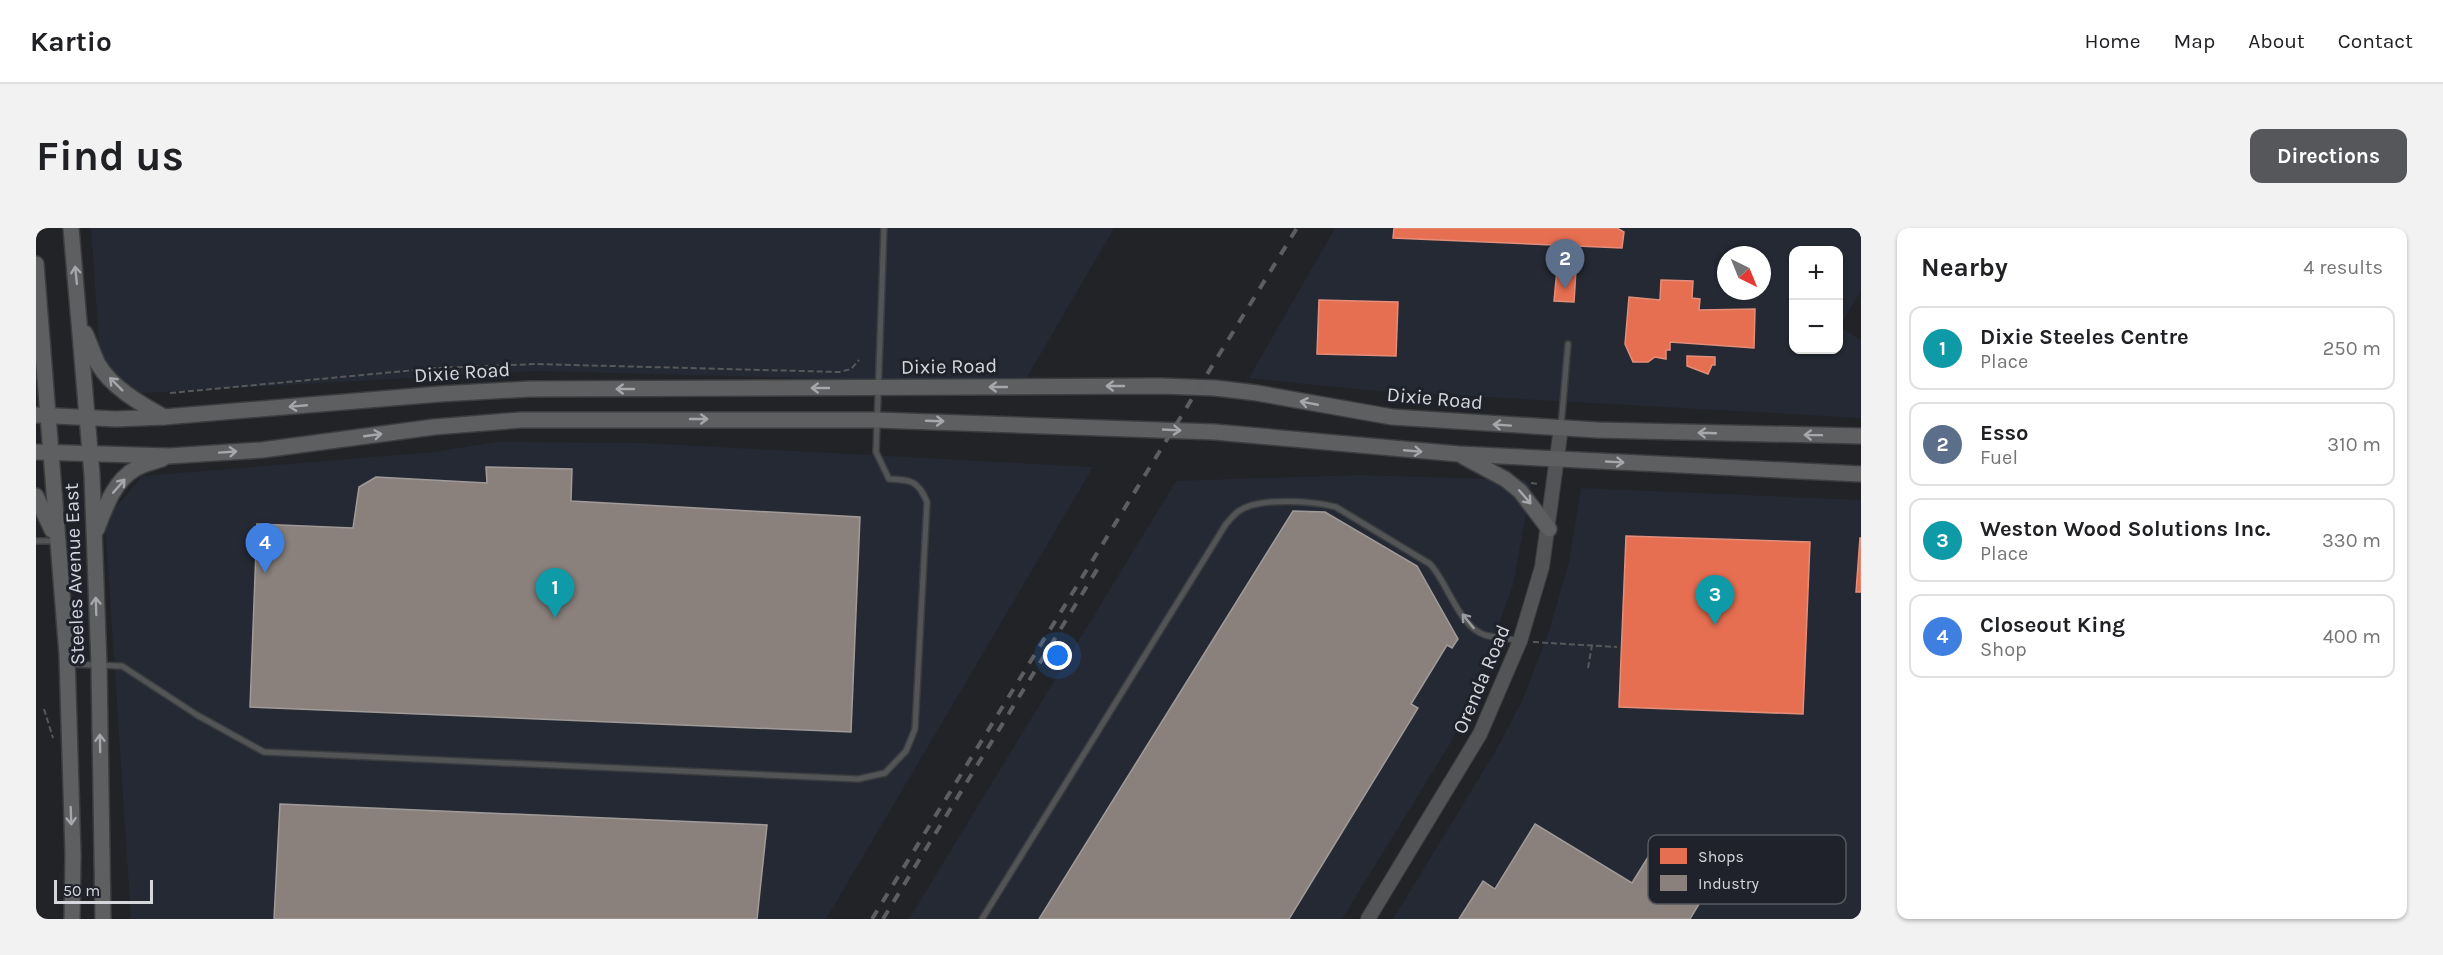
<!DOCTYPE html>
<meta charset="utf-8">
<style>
body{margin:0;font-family:Karla,sans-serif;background:#f2f2f2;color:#202124}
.controls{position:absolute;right:18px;top:18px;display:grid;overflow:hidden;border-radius:12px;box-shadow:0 2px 4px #0004}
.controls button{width:54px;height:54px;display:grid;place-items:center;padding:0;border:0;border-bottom:2px solid #e0e0e0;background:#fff;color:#202124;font:30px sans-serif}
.compass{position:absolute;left:1681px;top:18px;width:54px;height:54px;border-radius:50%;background:#fff;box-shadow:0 2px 4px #0004;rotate:137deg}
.scale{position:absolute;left:18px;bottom:15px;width:99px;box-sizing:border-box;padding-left:6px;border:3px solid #d5d7dc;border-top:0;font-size:16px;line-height:21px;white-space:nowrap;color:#d5d7dc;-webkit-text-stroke:4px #1f222a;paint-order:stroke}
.you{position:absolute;left:1022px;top:428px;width:21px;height:21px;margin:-15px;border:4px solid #fff;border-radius:50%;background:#1a73e8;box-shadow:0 0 0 9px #1a73e833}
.badge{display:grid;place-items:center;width:39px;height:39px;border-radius:50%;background:#55575a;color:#fff;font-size:20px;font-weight:700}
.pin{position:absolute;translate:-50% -50px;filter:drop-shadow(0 2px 3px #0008)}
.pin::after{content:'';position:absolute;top:32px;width:21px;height:18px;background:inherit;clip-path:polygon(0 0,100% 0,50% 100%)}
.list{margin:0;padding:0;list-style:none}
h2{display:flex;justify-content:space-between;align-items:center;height:78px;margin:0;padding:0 24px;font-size:26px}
h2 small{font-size:20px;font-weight:400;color:#757577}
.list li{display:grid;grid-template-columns:39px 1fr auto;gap:18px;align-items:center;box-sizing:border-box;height:84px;margin:0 12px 12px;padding:0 12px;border:2px solid #e0e0e0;border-radius:12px}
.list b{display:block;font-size:22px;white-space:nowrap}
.list p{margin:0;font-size:20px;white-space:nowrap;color:#757577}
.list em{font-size:20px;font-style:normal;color:#757577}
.map{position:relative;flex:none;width:1825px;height:691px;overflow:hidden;border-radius:12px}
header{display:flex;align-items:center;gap:36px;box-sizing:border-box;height:84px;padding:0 30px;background:#fff;border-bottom:2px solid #e0e0e0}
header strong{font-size:28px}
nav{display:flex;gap:33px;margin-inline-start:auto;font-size:21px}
.intro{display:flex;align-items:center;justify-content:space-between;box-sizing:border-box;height:144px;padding:0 36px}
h1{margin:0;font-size:42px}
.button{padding:15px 27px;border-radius:12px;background:#55575a;color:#fff;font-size:21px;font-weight:700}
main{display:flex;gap:36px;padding:0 36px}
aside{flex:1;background:#fff;border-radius:12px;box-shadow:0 2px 4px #0004}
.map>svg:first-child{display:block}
.built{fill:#242934;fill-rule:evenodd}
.shops{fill:#e76f51;stroke:#e28e7b;stroke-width:1.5}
.industry{fill:#8a817c;stroke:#a09b99;stroke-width:1.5}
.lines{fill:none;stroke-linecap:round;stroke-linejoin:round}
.service-casing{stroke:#3c3d3f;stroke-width:8}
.tertiary-casing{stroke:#3c3d3f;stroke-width:16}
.secondary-casing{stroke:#3c3d3f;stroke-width:18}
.path{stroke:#57585a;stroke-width:2;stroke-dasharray:6 3;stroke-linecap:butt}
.service{stroke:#535456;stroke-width:5}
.tertiary{stroke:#535456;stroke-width:14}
.secondary{stroke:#5e5f61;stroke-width:15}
.rail{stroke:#5e5e61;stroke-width:4;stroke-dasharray:10 10;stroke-linecap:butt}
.oneway{stroke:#a5a7ab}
.oneway2{stroke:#9a9ca0}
.labels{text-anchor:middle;stroke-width:6;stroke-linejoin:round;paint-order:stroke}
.street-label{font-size:20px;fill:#d5d7dc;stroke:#1f222a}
.key{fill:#1f222a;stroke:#56585f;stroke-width:1.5}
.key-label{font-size:16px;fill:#d5d7dc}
</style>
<header>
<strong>Kartio</strong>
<nav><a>Home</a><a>Map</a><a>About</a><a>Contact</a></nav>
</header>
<div class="intro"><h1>Find us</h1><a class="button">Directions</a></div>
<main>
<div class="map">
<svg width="1825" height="691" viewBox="0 0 1825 691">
<rect width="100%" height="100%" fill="#222327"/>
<!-- built -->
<g class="built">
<path d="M55,0H1078L987,156L500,143L90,166L65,142Z"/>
<path d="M1299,0H1825V63L1803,99L1825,112V190L1341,163L1213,150ZM1758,22H1802V122H1758ZM1690,27H1726V63H1690Z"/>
<path d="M460,214L609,215L1057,239L790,691H95L69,292L106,248L398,224Z"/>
<path d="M1323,247L1489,252L1495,258L1477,357L1452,426L1415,514L1306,691H873L1140,253Z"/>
<path d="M1545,260L1825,272V691H1357L1459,524L1486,473L1512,406L1533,334Z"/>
</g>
<!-- shops -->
<g class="shops">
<path d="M1358,0H1581L1588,4L1586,20L1357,10Z"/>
<path d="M1521,41L1540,42L1538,74L1518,73Z"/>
<path d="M1625,52L1657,53L1656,70L1664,71L1663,82L1719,81L1718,120L1634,114V122H1630V131L1619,129L1612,134H1597L1589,116L1593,69L1624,72Z"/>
<path d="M1283,72L1362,74L1360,128L1281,126Z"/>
<path d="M1651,128L1679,129V137H1676L1672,146L1651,138Z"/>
<path d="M1590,308L1774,314L1767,486L1583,479Z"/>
<path d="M1824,310H1825V364H1820Z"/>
</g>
<!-- industry -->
<g class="industry">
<path d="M450,239L536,241L535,273L824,289L815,504L214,479L221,296L317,300L323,259L340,249L451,255Z"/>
<path d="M1257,283L1289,284L1381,338L1422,411L1416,420L1411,417L1375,476L1382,480L1253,691H1003Z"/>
<path d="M244,576L731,597L721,691H238Z"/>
<path d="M1499,596L1596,655L1617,621L1675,656L1654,691H1423L1447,653L1459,661Z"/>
</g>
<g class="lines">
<!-- service casing -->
<g class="service-casing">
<g id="service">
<path d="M1525,198L1532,116"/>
<path d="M0,313H19"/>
<path d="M32,436L86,438L161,487L228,524L822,551L849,545L870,523L879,501L891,274C882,252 875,252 853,251L840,224L848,0"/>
<path d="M946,691L1190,296C1194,292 1198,286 1203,283C1222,269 1277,273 1300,279L1394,336C1412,355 1423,399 1449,407C1459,410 1471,411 1482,412"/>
</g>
</g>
<!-- tertiary casing -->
<g class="tertiary-casing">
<path id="tertiary" d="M1332,691L1444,506L1484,413L1506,339L1525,200"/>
</g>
<!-- secondary casing -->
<g class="secondary-casing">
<g id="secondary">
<path d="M35,0L56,247L63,437L67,691"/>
<path d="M0,36L31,427L37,627L36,691"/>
<path d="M49,105C54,115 57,126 62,136C76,160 105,176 128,189"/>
<path d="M0,187L80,191L128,189L404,166L494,161L1125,158L1179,160L1221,165L1356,189L1561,202L1825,208"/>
<path d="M0,224L133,228L226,222L398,199L485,192H840L1179,204L1423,226L1825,246"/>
<path d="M1428,229L1469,251L1484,263L1513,301"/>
<path d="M0,268L16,302"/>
<path d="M61,301C69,280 78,253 99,241C107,236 117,234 126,231"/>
</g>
</g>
<!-- path -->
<g class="path">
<path d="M134,165L401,140L500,136L803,144L815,141L823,132"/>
<path d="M1495,255L1502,256"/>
<path d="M1497,414L1581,419"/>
<path d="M1552,440L1556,417"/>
<path d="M8,481L17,510"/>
</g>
<!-- service -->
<use href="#service" class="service"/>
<!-- tertiary -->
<use href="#tertiary" class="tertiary"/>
<!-- secondary -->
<use href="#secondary" class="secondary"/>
<!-- rail -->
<g class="rail">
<path d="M836,691L1261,0"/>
<path d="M847,691L1062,340"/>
</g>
</g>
<!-- one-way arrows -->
<defs><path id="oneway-shaft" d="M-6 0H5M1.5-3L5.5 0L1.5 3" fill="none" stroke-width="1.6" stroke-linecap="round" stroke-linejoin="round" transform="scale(1.5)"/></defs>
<g class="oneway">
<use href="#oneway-shaft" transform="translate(40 47) rotate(-96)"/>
<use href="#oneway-shaft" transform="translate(80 156) rotate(-135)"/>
<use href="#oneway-shaft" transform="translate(1079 158) rotate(180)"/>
<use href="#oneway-shaft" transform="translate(962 159) rotate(180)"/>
<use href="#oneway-shaft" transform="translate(784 160) rotate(180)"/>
<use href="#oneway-shaft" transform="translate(589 161) rotate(180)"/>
<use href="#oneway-shaft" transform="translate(1273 175) rotate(-169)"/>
<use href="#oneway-shaft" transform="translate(262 178) rotate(175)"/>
<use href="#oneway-shaft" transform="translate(663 191)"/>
<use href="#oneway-shaft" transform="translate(899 193) rotate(2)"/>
<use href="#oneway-shaft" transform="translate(1466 197) rotate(-176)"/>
<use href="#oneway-shaft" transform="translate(1136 202) rotate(3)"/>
<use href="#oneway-shaft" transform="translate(1671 205) rotate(-178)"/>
<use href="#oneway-shaft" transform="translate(337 207) rotate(-8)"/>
<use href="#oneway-shaft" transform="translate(1777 207) rotate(-179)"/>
<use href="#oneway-shaft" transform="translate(1377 223) rotate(5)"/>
<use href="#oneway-shaft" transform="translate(192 224) rotate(-4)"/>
<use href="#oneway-shaft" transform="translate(1579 234) rotate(3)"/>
<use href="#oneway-shaft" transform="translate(83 258) rotate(-49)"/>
<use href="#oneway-shaft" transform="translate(1489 269) rotate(49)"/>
<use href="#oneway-shaft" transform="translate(60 378) rotate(-92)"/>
<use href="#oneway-shaft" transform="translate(64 515) rotate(-91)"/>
<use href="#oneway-shaft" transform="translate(35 588) rotate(88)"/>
</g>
<use class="oneway2" href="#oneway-shaft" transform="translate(1432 393) rotate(-129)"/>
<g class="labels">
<!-- street labels -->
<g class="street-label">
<text transform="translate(913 138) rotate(-1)" y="7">Dixie Road</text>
<text transform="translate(426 144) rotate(-4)" y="7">Dixie Road</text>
<text transform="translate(1399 170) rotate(5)" y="7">Dixie Road</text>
<text transform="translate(38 346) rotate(-92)" y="7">Steeles Avenue East</text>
<text transform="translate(1445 451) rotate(-67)" y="7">Orenda Road</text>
</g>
</g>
<!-- legend -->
<rect x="1612" y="607" width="198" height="69" rx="9" class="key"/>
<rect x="1624" y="620" width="27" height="16" fill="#e76f51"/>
<rect x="1624" y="647" width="27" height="16" fill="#8a817c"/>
<g class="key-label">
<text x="1662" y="634">Shops</text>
<text x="1662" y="661">Industry</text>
</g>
</svg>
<div class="controls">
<button>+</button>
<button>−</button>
</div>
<svg class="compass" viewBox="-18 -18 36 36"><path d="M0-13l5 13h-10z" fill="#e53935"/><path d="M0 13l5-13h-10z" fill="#757577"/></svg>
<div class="scale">50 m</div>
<div class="you"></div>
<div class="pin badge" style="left:519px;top:390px;background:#0f9aa8">1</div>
<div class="pin badge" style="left:1529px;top:61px;background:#5c6f8a">2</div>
<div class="pin badge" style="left:1679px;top:397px;background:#0f9aa8">3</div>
<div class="pin badge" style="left:229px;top:345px;background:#3f7fe0">4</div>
</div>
<aside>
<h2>Nearby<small>4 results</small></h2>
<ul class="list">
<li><span class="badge" style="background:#0f9aa8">1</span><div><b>Dixie Steeles Centre</b><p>Place</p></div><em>250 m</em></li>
<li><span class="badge" style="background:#5c6f8a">2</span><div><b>Esso</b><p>Fuel</p></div><em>310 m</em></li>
<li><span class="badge" style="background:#0f9aa8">3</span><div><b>Weston Wood Solutions Inc.</b><p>Place</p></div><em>330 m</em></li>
<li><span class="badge" style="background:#3f7fe0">4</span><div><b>Closeout King</b><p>Shop</p></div><em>400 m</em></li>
</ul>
</aside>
</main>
